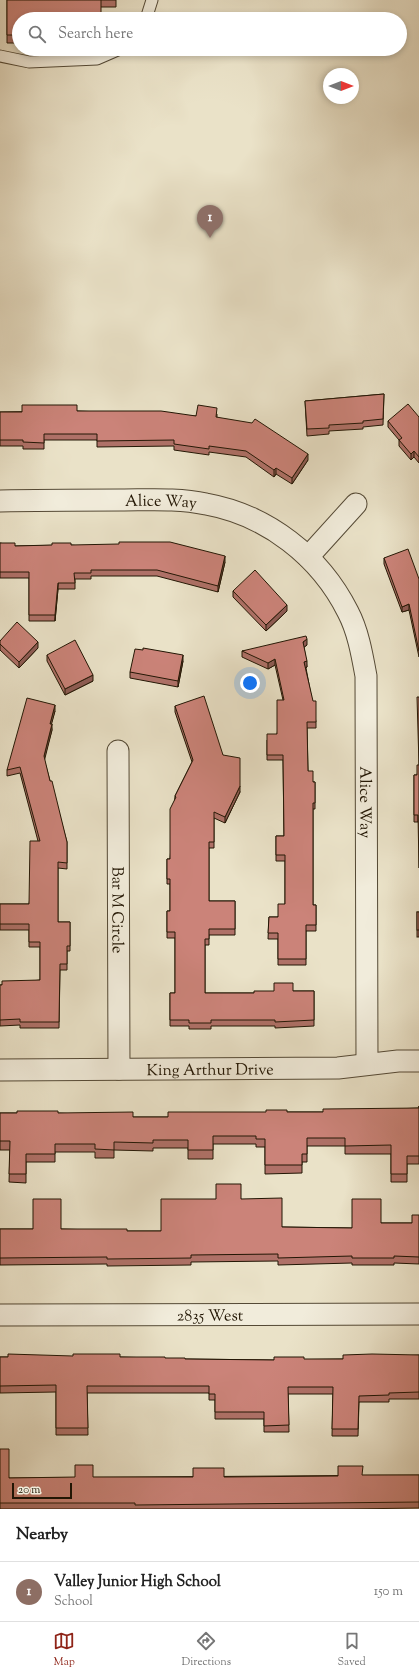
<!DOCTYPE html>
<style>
body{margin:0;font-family:"Sorts Mill Goudy",serif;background:#f2f2f2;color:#222}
.compass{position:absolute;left:323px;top:68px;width:36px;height:36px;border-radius:50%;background:#fff;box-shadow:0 2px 6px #0003;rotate:90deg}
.scale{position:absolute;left:12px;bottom:10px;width:60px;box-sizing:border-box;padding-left:4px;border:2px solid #221604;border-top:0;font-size:11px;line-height:14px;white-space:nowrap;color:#221604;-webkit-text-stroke:3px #f1ecdb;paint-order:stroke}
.you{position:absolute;left:250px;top:683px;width:14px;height:14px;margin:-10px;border:3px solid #fff;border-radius:50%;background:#1a73e8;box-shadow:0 0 0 6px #1a73e833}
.badge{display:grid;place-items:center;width:26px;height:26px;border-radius:50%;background:#8f2418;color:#fff;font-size:13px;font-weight:700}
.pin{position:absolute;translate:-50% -33px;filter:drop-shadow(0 1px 2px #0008)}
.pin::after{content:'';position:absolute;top:21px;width:14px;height:12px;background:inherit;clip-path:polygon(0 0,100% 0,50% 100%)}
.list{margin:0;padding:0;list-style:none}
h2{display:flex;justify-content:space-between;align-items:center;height:52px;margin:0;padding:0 16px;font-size:17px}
h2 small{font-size:13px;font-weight:400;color:#767676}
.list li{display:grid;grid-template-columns:26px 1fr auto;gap:12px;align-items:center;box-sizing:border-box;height:60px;padding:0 16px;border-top:1px solid #e0e0e0}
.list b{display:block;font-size:15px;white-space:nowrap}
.list p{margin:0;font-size:13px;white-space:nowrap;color:#767676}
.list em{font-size:13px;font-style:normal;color:#767676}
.icon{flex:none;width:22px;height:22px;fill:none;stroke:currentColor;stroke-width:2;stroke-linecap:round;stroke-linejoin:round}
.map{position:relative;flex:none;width:419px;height:1509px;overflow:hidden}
.search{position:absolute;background:#fff;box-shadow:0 2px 6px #0003;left:12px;right:12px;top:12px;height:44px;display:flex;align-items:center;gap:10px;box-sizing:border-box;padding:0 14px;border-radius:22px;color:#767676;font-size:15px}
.sheet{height:112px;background:#fff}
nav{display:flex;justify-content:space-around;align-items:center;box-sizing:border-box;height:56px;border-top:1px solid #e0e0e0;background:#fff;font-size:11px;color:#767676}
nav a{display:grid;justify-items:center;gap:2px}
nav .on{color:#8f2418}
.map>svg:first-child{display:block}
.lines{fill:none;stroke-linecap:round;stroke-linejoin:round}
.lane-casing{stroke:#544935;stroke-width:13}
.street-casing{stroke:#544935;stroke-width:23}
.lane{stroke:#f1ecdb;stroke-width:11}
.street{stroke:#f1ecdb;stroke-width:21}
.wall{fill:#af7168;stroke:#221604}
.shaded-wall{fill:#8e5c55;stroke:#221604}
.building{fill:#cb8379;stroke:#221604}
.labels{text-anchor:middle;stroke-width:4;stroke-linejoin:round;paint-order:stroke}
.street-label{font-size:16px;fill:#221604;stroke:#f1ecdb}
</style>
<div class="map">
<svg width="419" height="1509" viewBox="0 0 419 1509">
<rect width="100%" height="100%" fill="#eae2c8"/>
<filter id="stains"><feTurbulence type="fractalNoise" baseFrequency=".005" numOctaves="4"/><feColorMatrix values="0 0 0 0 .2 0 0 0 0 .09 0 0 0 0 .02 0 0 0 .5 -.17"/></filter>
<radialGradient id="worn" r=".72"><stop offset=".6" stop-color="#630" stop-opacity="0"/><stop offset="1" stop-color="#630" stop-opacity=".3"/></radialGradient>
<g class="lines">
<!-- lane casing -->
<g class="lane-casing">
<g id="lane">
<path d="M146,19L152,0"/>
<path d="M0,56L29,62L97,59L120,49"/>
</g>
</g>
<!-- street casing -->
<g class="street-casing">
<g id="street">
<path id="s1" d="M0,501C40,500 81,500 121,500C149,500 178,498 206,504C267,515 320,556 348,612C358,631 362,654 366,676L367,1064"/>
<path d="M308,557L356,504"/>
<path id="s2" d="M118,751L119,1069"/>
<path id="s3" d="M0,1070L338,1068L398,1061H419"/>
<path id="s4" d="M0,1315L419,1314"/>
</g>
</g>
<!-- lane -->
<use href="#lane" class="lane"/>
<!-- street -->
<use href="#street" class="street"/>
</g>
<!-- wall -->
<g class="wall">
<path d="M7,0H116V7H101L19,19V43H7Z"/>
<path d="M384,394L383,425L363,427V429L329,431V434L307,436L305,401Z"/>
<path d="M77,411L196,416L217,414V418L308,460L292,484L276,474L274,477L246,457L209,452V455L174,450V446L97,447V440H44V449H23V446H0V412Z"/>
<path d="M419,417V463L414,457L411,460L399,446V440L388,427V421Z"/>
<path d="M0,543L15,546L71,545L225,562L218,592L157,576H91V579H75V589H58L55,621H29V578H0Z"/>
<path d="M384,558L419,579V657L409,610L402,612L384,564Z"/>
<path d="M233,591L287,611L266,631L233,597Z"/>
<path d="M0,641L38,648L19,668L0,650Z"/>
<path d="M307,645L304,647L307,667L306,668L316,722V728H307L308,771L313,782H315V809H313V905H316V931H306V965H278V939H268L269,917H278L285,904V861H276V836H284L283,760H267V740L277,734L283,700L275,665L268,669L242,657V651Z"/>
<path d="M47,655L93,681L65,695L47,661Z"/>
<path d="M183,661L178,687L130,678V672Z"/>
<path d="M175,706L223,755L240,792L225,823L214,818V848H209V901H235V935H209V945H205V993H254L293,991H314V1026L275,1028V1026H211V1029H189V1026H170V993H175V938H167V911H170V884H167V859H170L175,796L192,762L175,712Z"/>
<path d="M55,711L51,724L52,730L44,759L67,842V869L58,868V922H70V951H67V970H60L59,1028H20V1025L0,1026V985L40,980V947H29V930H0V904H29L38,841L20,773L7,776V770Z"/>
<path d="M419,765L418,822H414V775H417Z"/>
<rect x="417" y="912" width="2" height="25"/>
<path d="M419,1106V1164H407V1182H391V1154H345V1146H307V1162H302V1173L265,1174V1147H256V1144H213V1159H188V1148H153V1151L114,1150V1158H95V1152H55V1162H26V1183L9,1182L10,1150H0V1113H58L133,1117H168L287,1112H323L419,1108Z"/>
<path d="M241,1199L282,1227L352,1228L381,1223H412L419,1215V1264L394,1263V1265H352V1263L278,1265V1261L191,1262V1265L107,1266V1264L0,1265V1229H61L127,1231H161Z"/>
<path d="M419,1355V1399H389V1402H359L358,1436H332L333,1394H288L289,1432H264V1419H215V1400H209V1393H87L88,1435H56V1392L0,1393V1357H120L185,1359L274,1360L343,1359Z"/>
<path d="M0,1449L9,1478L419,1475V1508L348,1509H0Z"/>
</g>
<!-- shaded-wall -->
<g class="shaded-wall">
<path d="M414,451V457L411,460V454Z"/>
<path d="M308,454V460L292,484V478Z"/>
<path d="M276,468V474L274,477V470Z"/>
<path d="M225,556V562L218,592V586Z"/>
<path d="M58,583V589L55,621V615Z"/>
<path d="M409,604V610L402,612V607Z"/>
<path d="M287,605V611L266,631V625Z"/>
<path d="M307,639V645L303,648V642Z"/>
<path d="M38,642V648L19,668V662Z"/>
<path d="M183,655V661L178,687V681Z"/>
<path d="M275,659V665L268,669V663Z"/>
<path d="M307,661V667L304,668V662Z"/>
<path d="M93,675V681L65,695V689Z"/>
<path d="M55,705V711L50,730V724Z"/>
<path d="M52,724V730L44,762V756Z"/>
<path d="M240,786V792L225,823V817Z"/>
</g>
<!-- building -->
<g class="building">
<path d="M7,0H101V19H19V35H7Z"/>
<path d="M384,394L383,419L363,421V423L329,425V428L307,429L305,401Z"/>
<path d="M408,404L419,417V457L414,451L411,454L399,440L402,438L388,421Z"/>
<path d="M22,405H77V411H161L196,416L198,405L217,408L216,417L252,423L255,419L308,454L292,478L276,468L274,470L246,451L209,446V449L174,444V440L97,441V434H44V443L23,442V440H0V412H22Z"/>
<path d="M119,542H170L225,556L218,586L157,570H91V573H74L75,583H58L55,615H29V572H0V543H15V546L52,545V543H71V545L119,544Z"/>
<path d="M408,549L419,579V651L409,604L402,607L384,558Z"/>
<path d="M255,570L287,605L266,625L233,591Z"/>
<path d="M17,622L38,642L19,662L0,644V641Z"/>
<path d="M306,636L307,639L303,642L307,661L304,662L313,701H316V722H307L308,771H313V782H315V803H313V905H316V925H306V959H278V933H268L269,917H278V904H285V855H276V836H284L283,755H267V734H277V700H284L275,659L268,663L242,651Z"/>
<path d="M75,640L93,675L65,689L47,655Z"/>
<path d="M143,648L183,655L178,681L130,672L135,649L143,650Z"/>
<path d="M204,696L223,755L240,758V786L225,817L214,812V842H209V901H235V929H209V939H205V993H254V991H274V983H293V991H314V1020L275,1022V1020H211V1023H189V1020H170V993H175V932H167V911H170V879H167V859H170V809L176,797L175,796L193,760L175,706Z"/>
<path d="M417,697H419V868L418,815H414V775H417V765H419Z"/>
<path d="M27,698L55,705L50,724H52L44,756L50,781H52L67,842V863L58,862V922H70V946H67V964H60L59,1022H20V1019L0,1020V985H2V981L40,980V942H29V924H0V904H29L30,841H40L20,767L7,770Z"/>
<rect x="417" y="912" width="2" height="18"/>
<path d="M419,1106V1156H407V1174H391V1145L345,1146V1138H307V1154H302V1165H265V1139H256V1136H213V1150H188V1140H153V1143L114,1142V1150L95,1149V1144H55V1154H26V1174H9L10,1141H0V1113H17V1111H58V1113L133,1112V1117H168V1112H266V1110H287V1112H323V1109L419,1108Z"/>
<path d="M216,1184H241V1199L282,1198V1227L352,1228V1199H381V1223H412V1215H419V1257L394,1256V1258H352V1256L278,1258V1254L191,1255V1258L107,1259V1257L0,1258V1229H33V1199H61V1229H127V1231H161V1199H216Z"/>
<path d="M8,1354L73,1356V1354H120V1357H165V1358H185V1359L274,1360V1357H304V1359H343V1355L372,1354L419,1355V1392L389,1393V1395L359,1396L358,1429H332L333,1387H288L289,1425L264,1426V1412H215V1394H209V1386H87L88,1428H56V1385L0,1386V1357H8Z"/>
<path d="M0,1449H9V1478L75,1477V1465H93V1477H193V1468H224V1477L338,1476V1466H363L362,1475H419V1502L135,1505V1503H0Z"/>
</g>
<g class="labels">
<!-- street labels -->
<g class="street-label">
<text dy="6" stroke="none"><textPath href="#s1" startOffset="161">Alice Way</textPath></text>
<text dy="6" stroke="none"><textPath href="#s1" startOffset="584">Alice Way</textPath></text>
<text dy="6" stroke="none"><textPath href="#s2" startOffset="159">Bar M Circle</textPath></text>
<text dy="6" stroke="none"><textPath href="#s3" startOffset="210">King Arthur Drive</textPath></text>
<text dy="6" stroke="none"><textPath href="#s4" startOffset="210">2835 West</textPath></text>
</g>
</g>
<rect width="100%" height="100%" filter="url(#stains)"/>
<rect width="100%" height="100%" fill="url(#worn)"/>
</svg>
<svg class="compass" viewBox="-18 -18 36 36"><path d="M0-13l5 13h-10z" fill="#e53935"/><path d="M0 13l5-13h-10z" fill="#767676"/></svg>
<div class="scale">20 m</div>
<div class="you"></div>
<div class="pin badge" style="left:210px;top:238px;background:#8d6e63">1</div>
<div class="search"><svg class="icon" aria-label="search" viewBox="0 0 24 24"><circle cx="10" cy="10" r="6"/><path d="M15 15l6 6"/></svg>Search here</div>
</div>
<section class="sheet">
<h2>Nearby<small></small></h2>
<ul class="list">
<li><span class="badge" style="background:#8d6e63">1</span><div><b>Valley Junior High School</b><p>School</p></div><em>150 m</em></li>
</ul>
</section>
<nav>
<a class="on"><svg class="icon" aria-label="map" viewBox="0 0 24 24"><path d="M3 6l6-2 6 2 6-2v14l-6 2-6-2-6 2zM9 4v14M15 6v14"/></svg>Map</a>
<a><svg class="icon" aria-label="directions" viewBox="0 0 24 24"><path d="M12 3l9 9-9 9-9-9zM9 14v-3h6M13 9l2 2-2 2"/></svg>Directions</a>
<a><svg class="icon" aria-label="saved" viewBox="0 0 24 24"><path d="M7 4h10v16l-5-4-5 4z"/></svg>Saved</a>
</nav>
